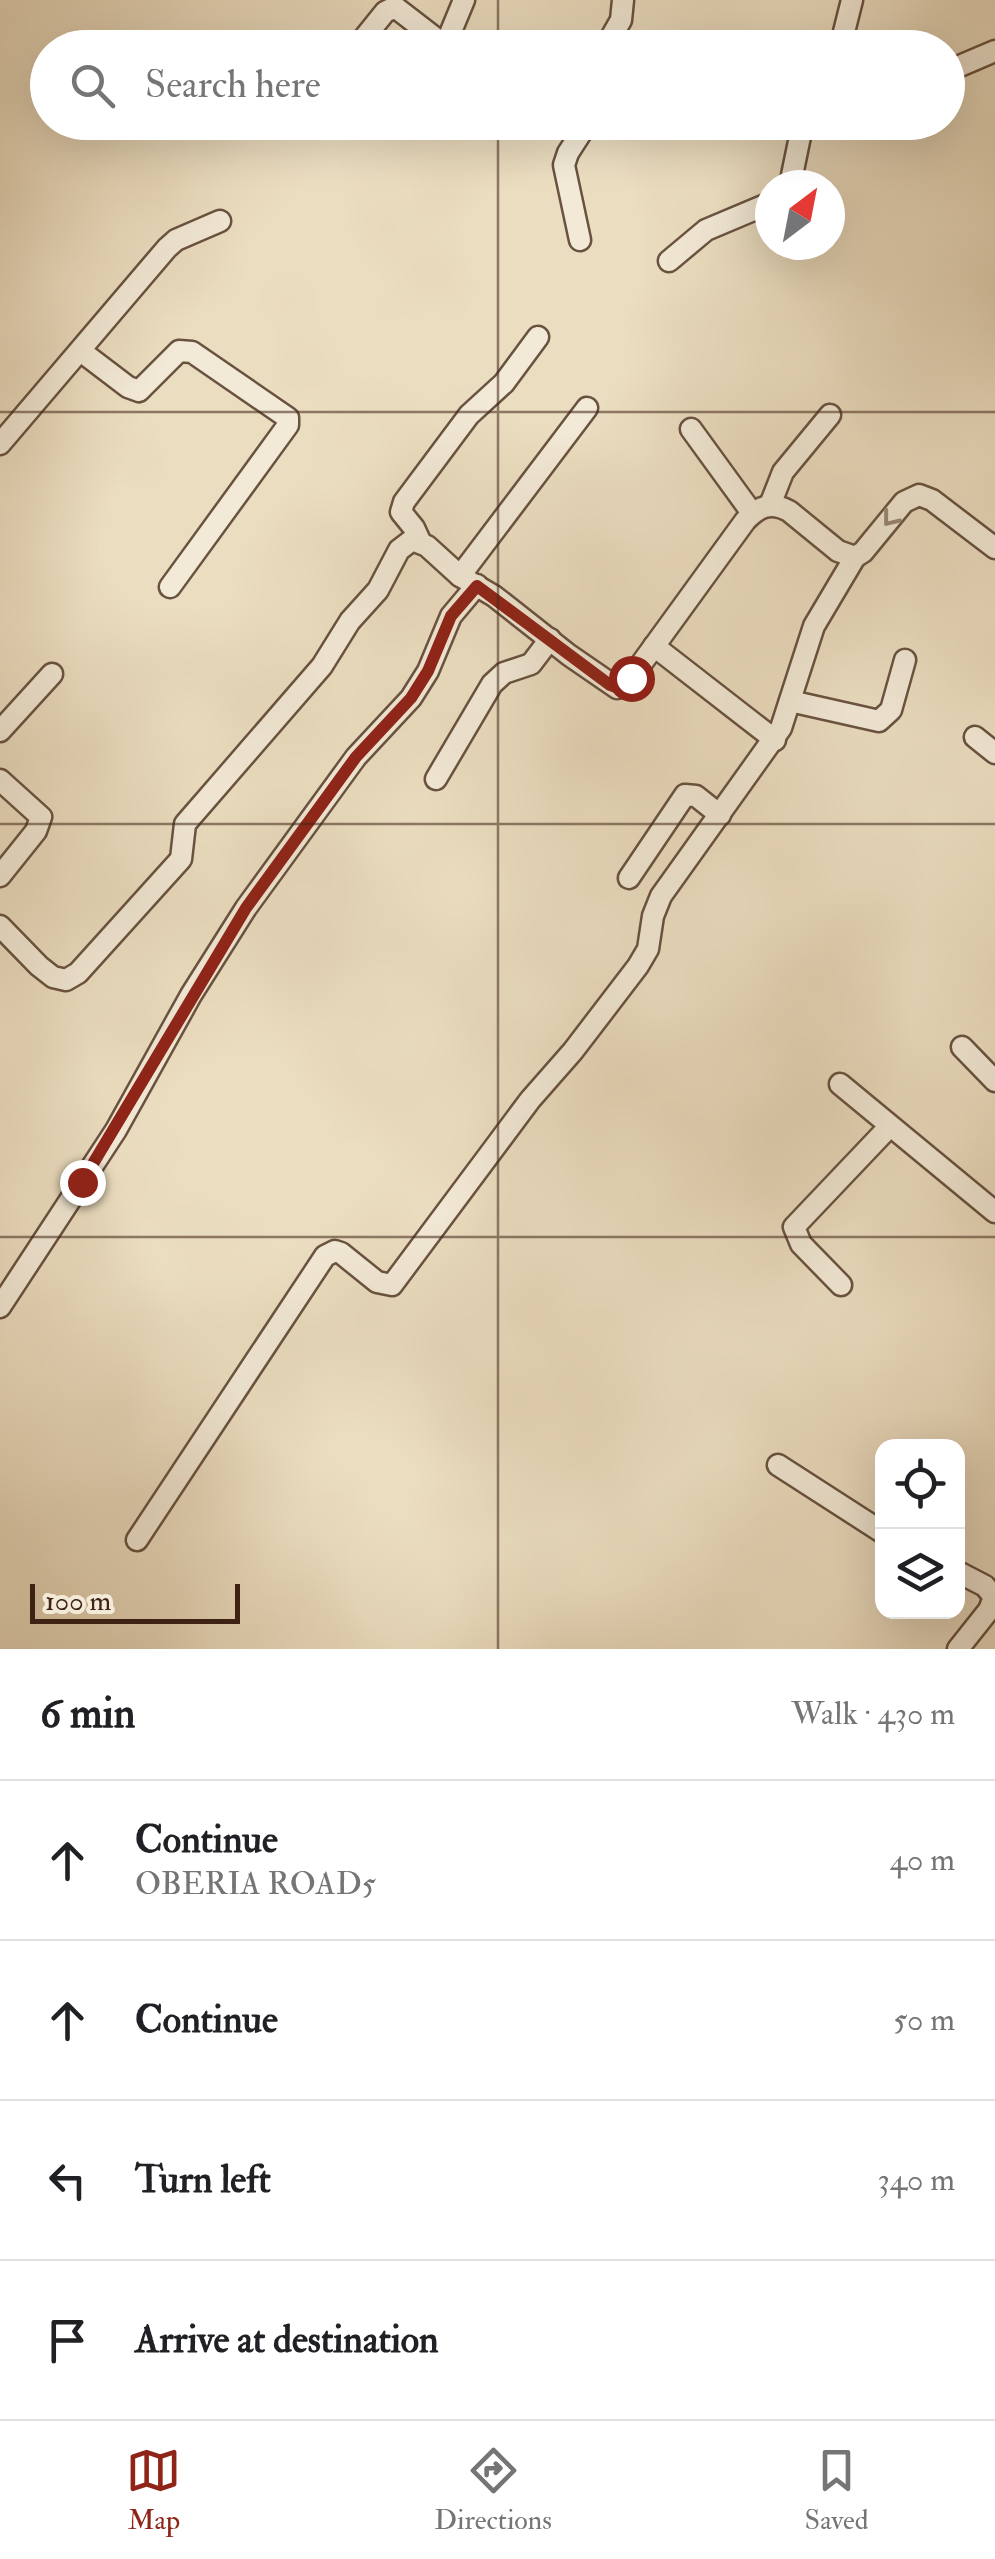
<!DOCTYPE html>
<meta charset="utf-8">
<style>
body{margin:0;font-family:"IM FELL Double Pica",serif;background:#f6f6f6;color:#202124}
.controls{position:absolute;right:30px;bottom:30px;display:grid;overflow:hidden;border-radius:20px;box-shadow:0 10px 40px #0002}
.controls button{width:90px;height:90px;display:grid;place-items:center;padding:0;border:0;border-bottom:2px solid #e0e0e0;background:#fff;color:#202124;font:50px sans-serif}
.compass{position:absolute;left:755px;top:170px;width:90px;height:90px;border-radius:50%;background:#fff;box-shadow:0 10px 40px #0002;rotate:32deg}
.scale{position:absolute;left:30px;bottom:25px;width:210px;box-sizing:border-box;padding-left:10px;border:5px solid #3e2315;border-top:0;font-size:28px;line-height:35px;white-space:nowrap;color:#3e2315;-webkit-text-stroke:8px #f2e9d6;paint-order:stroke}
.stop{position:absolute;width:30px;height:30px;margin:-22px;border:8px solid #8f2418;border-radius:50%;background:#fff}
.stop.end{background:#8f2418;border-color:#fff;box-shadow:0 2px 10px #0008}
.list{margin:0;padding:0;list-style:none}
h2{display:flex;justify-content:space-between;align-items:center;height:130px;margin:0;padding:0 40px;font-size:42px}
h2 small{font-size:32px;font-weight:400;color:#757577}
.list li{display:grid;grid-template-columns:65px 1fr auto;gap:30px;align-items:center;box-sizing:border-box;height:160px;padding:0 40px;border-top:2px solid #e0e0e0}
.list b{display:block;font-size:38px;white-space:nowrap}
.list p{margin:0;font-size:32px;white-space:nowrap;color:#757577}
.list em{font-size:32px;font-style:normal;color:#757577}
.icon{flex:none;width:55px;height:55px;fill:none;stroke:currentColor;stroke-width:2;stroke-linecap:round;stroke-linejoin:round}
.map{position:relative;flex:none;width:995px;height:1649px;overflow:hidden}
.search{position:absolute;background:#fff;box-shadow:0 10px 40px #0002;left:30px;right:30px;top:30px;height:110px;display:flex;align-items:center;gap:25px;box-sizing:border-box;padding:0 35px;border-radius:55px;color:#757577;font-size:38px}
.sheet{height:770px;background:#fff}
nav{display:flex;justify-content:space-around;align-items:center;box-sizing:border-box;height:140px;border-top:2px solid #e0e0e0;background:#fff;font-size:28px;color:#757577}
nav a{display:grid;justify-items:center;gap:5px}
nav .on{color:#8f2418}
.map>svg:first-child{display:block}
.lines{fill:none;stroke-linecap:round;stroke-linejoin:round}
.minor-casing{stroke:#695240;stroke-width:25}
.minor{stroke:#f2e9d6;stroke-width:20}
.oneway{stroke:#988676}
.route{stroke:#8f2418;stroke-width:12}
.grid{fill:none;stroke:#3e2315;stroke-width:2.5;stroke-opacity:0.55}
</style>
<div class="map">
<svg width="995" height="1649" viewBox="0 0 995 1649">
<rect width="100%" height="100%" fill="#ebddc0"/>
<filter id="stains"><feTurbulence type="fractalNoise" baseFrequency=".002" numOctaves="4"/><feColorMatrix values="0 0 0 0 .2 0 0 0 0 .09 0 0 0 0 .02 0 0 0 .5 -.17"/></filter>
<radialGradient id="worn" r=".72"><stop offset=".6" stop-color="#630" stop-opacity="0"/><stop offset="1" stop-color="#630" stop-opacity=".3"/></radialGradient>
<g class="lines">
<!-- minor casing -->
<g class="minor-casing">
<g id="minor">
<path d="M445,46L464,0"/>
<path d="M356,48L385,12L395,7L448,48"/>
<path d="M605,48L621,20L623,0"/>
<path d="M840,48L852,0"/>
<path d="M948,71L995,51"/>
<path d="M790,185L803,122"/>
<path d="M580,240L564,165L568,153L588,122"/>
<path d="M669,261L706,230L770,203"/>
<path d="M82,352L128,387L139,391L179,351L192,352L288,418V425L170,587"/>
<path d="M691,429L752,513"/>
<path d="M0,444L167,248L176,240L220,221"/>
<path d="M770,505L783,472L830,415"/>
<path d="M420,541L414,528L401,512L404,502L469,415L504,383L538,337"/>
<path d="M460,576L587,408"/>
<path d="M654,646L775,740"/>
<path d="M790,701L879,721L891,710L905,660"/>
<path d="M0,731L52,674"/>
<path d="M975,737L995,753"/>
<path d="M436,779L492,684L504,673L531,664L550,639"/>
<path d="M0,780L41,817L36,831L0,876"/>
<path d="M629,878L685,795L696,796L720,815"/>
<path d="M0,926L39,966L53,977L66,980L78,973L181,859L185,824L322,666L350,621L378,590L399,550L412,540L427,546L460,576L494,596L569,655L617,688L631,678L745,521C758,507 770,501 789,511L838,551L855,557L863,552L904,502L919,495L932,500L995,548"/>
<path d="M962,1047L995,1081"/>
<path d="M840,1084L995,1212"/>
<path d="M841,1285L801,1244L794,1227L889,1127"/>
<path d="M0,1307L116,1130L191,995L246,908L356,757L411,698L428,671L451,616L477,585"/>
<path d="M778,1465L882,1532"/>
<path d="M137,1540L325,1256L335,1251L341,1253L377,1282L392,1285L530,1100L573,1051L638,966L648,949L653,916L661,896L781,728L814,626L855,557"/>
<path d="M958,1572L985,1586L994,1597L989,1610L958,1649"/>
</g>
</g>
<!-- minor -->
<use href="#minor" class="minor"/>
</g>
<!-- one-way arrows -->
<defs><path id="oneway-chevron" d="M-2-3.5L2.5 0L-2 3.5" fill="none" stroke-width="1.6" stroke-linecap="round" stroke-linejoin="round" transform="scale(2.5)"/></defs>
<use class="oneway" href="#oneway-chevron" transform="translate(890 519) rotate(128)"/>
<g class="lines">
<!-- route -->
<path class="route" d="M82,1182L246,908L356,757L411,698L428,671L451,616L477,586L610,685L618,688L631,678"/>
</g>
<!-- grid -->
<path class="grid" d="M498,0V48M498,122V1649M0,412H995M0,824H995M0,1237H995"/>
<rect width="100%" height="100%" filter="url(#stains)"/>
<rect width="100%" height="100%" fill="url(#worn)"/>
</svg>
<div class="controls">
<button><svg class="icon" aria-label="locate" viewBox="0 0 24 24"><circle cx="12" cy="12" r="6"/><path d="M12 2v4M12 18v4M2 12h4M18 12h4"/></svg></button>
<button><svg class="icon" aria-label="layers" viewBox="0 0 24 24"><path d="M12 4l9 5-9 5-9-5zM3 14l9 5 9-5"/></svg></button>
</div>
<svg class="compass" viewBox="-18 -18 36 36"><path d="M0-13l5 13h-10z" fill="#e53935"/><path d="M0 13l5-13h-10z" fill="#757577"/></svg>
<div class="scale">100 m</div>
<div class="stop" style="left:631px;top:678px"></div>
<div class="stop end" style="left:82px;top:1182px"></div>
<div class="search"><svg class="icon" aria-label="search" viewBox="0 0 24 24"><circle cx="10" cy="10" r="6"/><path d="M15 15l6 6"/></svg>Search here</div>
</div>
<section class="sheet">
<h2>6 min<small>Walk · 430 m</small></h2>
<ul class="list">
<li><svg class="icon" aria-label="ahead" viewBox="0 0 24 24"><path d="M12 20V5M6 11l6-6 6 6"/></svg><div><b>Continue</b><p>OBERIA ROAD5</p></div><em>40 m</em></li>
<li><svg class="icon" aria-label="ahead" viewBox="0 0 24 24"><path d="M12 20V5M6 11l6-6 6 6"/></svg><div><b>Continue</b></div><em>50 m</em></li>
<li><svg class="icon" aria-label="left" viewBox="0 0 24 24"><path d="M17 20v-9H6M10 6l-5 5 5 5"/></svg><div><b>Turn left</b></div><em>340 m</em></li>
<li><svg class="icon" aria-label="arrive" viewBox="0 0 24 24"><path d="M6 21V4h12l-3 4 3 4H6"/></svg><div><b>Arrive at destination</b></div></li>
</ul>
</section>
<nav>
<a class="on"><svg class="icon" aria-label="map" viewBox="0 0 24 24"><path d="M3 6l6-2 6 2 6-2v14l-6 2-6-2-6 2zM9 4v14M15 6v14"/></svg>Map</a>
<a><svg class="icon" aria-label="directions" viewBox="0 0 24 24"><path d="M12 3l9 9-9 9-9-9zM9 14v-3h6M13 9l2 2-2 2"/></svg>Directions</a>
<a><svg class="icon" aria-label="saved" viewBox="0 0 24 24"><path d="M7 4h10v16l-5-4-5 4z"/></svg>Saved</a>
</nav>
